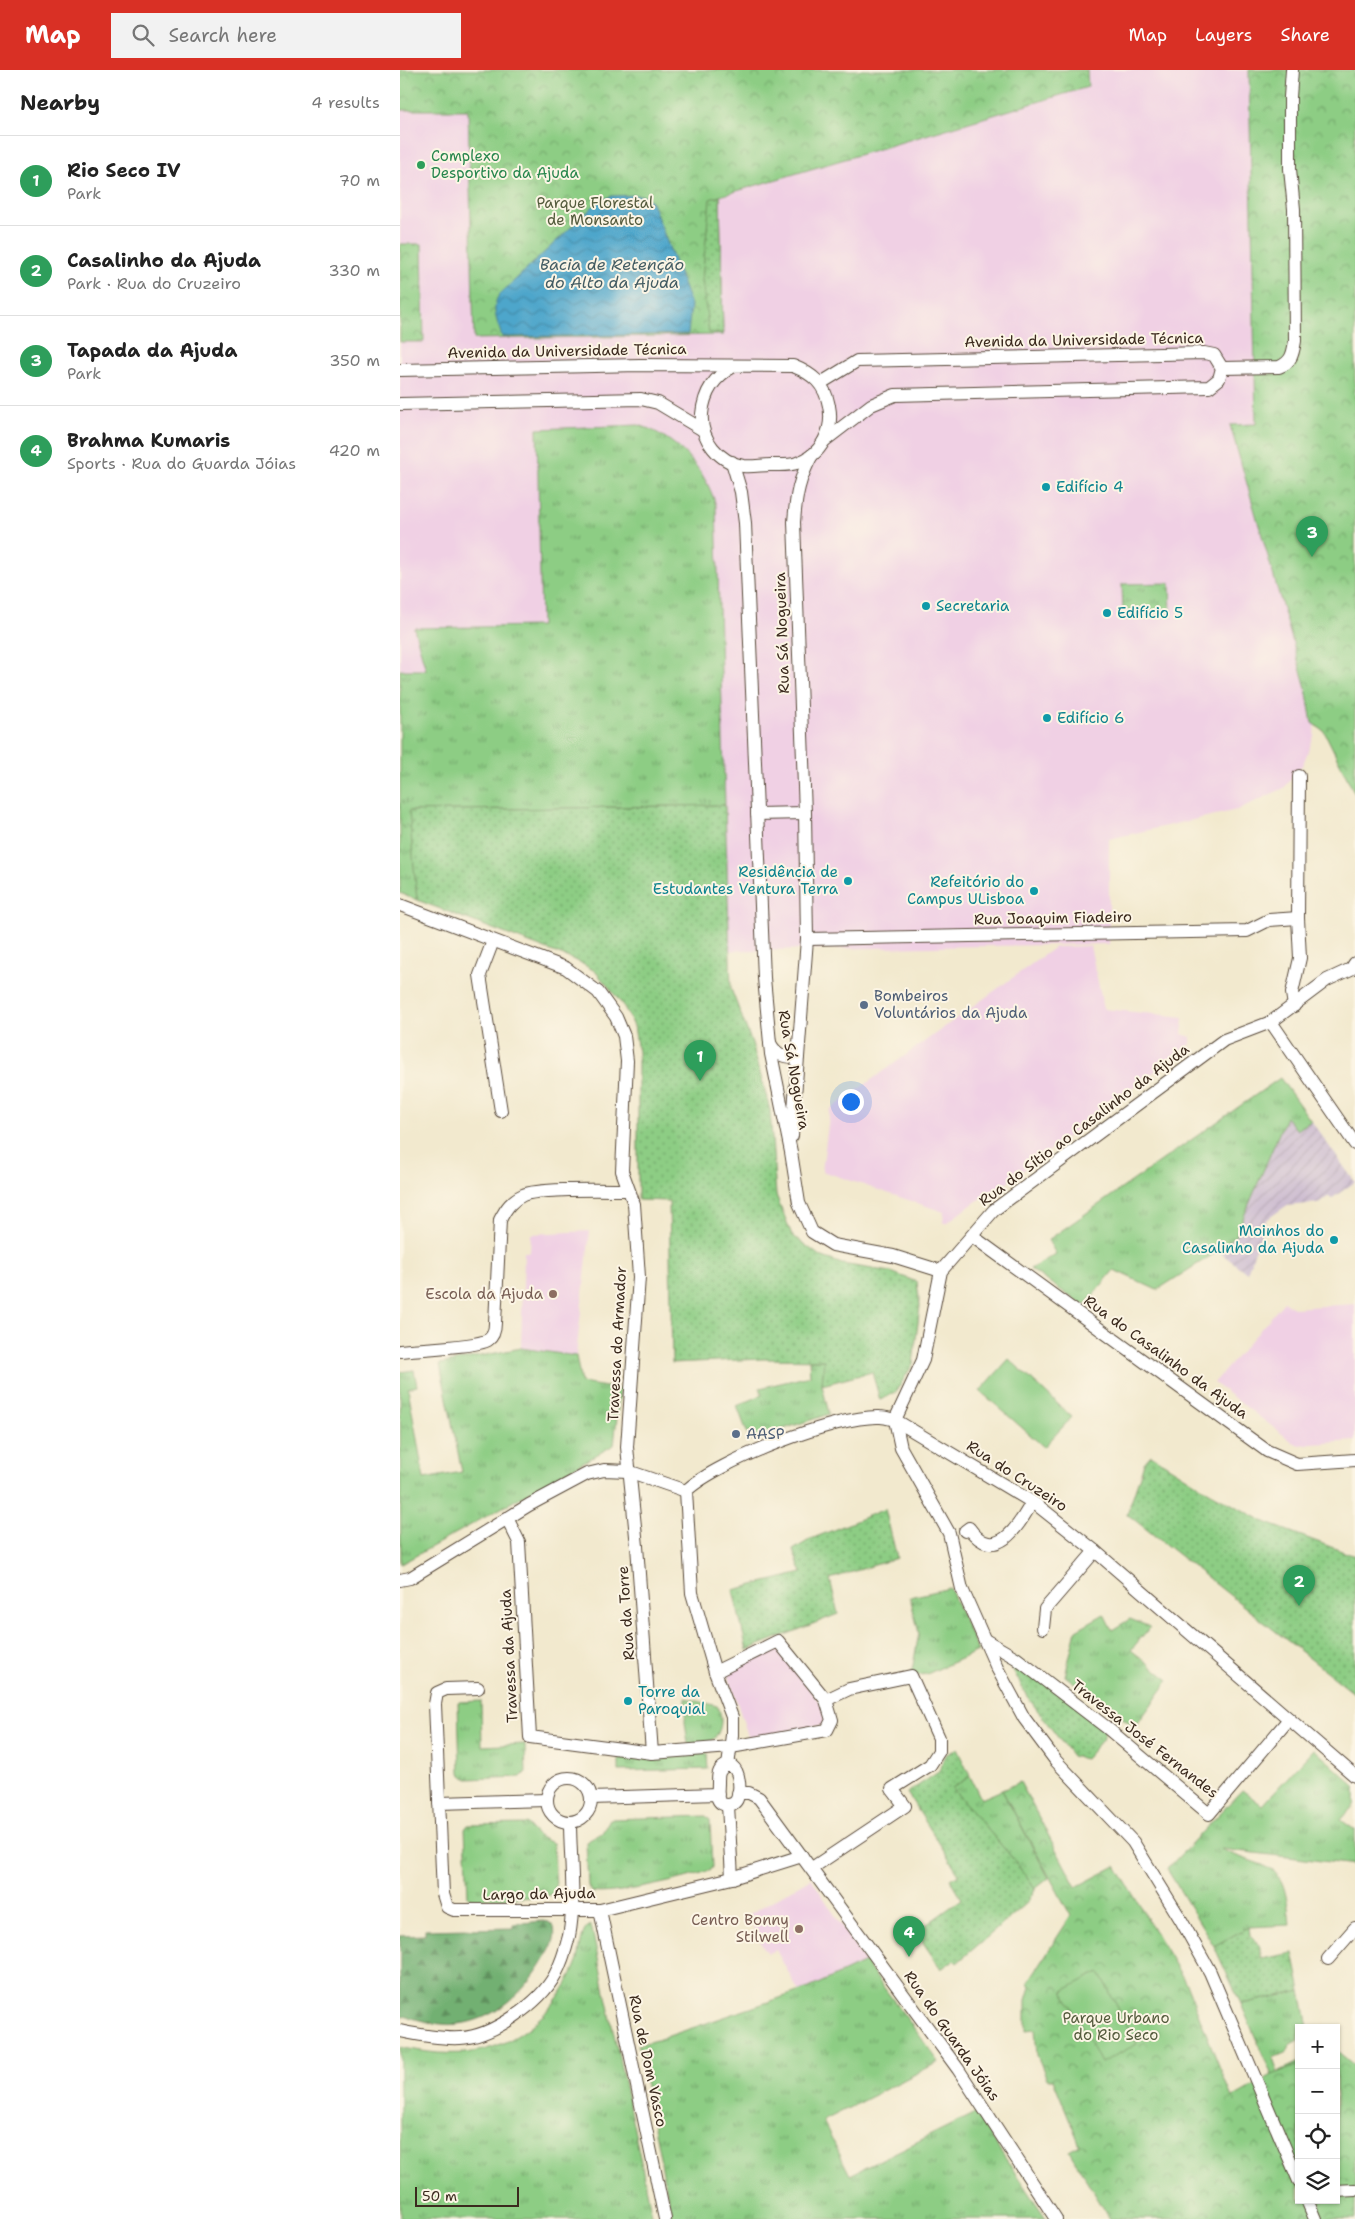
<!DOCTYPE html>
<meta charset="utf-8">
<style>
body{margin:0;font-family:"Shantell Sans",sans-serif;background:#f2f2f2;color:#222}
.controls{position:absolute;right:15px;bottom:15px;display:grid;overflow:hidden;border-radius:0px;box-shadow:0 1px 4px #0004}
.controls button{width:45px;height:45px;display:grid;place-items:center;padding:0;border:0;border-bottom:1px solid #e0e0e0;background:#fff;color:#222;font:25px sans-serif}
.scale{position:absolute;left:15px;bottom:12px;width:104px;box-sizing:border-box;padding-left:5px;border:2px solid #3b2a1e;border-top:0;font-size:14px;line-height:18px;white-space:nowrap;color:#3b2a1e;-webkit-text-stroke:4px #fcf5e5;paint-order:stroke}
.you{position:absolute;left:450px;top:1031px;width:18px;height:18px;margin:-12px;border:4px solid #fff;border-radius:50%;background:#1a73e8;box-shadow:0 0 0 8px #1a73e833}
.badge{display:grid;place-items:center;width:32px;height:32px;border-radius:50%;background:#d93025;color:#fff;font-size:16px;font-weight:700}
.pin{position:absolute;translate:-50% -41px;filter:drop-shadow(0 1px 2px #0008)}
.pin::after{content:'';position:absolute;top:26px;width:18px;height:15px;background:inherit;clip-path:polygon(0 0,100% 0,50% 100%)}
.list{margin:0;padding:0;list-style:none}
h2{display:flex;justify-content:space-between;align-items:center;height:65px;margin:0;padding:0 20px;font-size:21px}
h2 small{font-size:16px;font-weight:400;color:#767676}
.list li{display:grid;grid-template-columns:32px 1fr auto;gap:15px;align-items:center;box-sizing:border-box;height:90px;padding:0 20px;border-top:1px solid #e0e0e0}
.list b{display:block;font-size:19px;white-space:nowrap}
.list p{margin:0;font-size:16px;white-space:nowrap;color:#767676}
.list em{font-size:16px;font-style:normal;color:#767676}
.icon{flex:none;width:28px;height:28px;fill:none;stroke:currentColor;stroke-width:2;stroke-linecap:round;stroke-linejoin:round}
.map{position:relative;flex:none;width:955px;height:2149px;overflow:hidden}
header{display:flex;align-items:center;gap:30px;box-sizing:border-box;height:70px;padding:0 25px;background:#d93025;color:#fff}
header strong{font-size:24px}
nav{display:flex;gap:28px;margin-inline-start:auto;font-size:18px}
.search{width:350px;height:45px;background:#f2f2f2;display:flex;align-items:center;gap:12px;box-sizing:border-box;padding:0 18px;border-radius:0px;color:#767676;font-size:19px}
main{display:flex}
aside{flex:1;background:#fff}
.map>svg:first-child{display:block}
.built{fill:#f0d0e4}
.industrial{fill:url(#industrial-furrows)}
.grass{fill:url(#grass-tufts);stroke:#647c51}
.forest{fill:url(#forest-firs);stroke:#566d48}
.park{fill:url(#park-crowns);stroke:#647c51}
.garden{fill:url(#garden-dots);stroke:#647c51}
.pitch{fill:#8dcd84;stroke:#647c51}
.water{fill:url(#water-waves);stroke:#446874}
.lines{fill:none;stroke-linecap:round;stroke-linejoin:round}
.minor-casing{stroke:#564738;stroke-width:14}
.minor{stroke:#fff;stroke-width:12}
.leisure-dot{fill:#2e9e5b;stroke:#fcf5e5;stroke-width:2}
.culture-dot{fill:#0f9aa8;stroke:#fcf5e5;stroke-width:2}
.service-dot{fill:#5c6f8a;stroke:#fcf5e5;stroke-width:2}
.education-dot{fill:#8d6e63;stroke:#fcf5e5;stroke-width:2}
.labels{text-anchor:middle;stroke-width:4;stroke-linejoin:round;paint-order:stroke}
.leisure-label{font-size:15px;fill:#27864d;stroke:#fcf5e5;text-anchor:start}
.park-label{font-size:15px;fill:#545b3d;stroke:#fcf5e5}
.street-label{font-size:15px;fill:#3b2a1e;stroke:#fcf5e5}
.culture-label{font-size:15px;fill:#0d838f;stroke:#fcf5e5;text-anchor:start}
.service-label{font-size:15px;fill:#4e5e75;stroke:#fcf5e5;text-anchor:start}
.education-label{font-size:15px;fill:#785e54;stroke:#fcf5e5;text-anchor:end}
.water-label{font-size:16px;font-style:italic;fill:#435c63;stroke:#fcf5e5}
</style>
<header>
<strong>Map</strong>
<div class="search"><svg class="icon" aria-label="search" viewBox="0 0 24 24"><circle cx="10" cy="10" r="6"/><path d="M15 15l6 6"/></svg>Search here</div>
<nav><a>Map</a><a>Layers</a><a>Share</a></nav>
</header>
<main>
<aside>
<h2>Nearby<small>4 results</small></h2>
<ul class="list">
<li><span class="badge" style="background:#2e9e5b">1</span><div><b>Rio Seco IV</b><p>Park</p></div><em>70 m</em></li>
<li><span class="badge" style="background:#2e9e5b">2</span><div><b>Casalinho da Ajuda</b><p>Park · Rua do Cruzeiro</p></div><em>330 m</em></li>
<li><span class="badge" style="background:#2e9e5b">3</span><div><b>Tapada da Ajuda</b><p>Park</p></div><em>350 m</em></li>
<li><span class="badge" style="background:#2e9e5b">4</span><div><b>Brahma Kumaris</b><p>Sports · Rua do Guarda Jóias</p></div><em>420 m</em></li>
</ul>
</aside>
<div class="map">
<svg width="955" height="2149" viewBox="0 0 955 2149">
<defs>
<pattern id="industrial-furrows" width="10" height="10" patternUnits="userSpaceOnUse" patternTransform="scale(1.25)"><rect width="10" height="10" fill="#cebed1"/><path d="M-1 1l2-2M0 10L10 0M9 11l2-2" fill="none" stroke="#b2a3b3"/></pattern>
<pattern id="grass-tufts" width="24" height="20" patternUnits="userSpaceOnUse" patternTransform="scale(1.25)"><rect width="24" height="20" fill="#8dcd84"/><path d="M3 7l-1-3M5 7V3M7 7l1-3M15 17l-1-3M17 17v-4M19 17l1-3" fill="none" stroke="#74a76b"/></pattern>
<pattern id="forest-firs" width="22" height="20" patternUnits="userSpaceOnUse" patternTransform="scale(1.25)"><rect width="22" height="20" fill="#72b072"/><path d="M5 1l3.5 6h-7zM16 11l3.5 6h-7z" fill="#5f8f5d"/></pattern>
<pattern id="park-crowns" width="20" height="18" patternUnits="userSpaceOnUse" patternTransform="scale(1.25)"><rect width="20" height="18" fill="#8dcd84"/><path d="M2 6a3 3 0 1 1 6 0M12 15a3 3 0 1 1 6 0" fill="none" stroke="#74a76b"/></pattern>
<pattern id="garden-dots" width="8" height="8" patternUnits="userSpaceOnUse" patternTransform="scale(1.25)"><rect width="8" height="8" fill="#8dcd84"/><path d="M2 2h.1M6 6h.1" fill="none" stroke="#74a76b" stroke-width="1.8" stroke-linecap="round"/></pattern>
<pattern id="water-waves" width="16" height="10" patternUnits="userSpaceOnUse" patternTransform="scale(1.25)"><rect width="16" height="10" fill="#4ea6cb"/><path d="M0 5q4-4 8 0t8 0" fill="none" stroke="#4287a4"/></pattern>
</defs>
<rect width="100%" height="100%" fill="#fcf5e5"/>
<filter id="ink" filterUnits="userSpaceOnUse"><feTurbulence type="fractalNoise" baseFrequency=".02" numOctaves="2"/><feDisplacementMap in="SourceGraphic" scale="10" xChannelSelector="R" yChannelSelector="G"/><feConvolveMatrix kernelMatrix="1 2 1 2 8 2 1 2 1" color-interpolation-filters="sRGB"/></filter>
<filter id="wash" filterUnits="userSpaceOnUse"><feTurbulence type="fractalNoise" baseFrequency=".0096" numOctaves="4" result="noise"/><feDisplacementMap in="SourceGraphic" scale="20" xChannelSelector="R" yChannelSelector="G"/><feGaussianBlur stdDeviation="1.12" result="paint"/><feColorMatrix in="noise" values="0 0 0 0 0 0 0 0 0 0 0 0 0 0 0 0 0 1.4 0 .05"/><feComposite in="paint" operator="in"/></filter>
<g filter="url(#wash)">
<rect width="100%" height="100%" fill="#f2e9ce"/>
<!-- built -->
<g class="built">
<path d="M684,0H852L916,647L914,666L903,694L884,718L837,740L709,769V874L308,881L301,611L0,613V15L302,127Z"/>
<path d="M690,876L704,939L784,947L782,964L791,967V974L588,1127L584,1126L546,1153H543L544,1142L422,1101L430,1040L655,877Z"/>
<path d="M190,1161L176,1286L121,1278L124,1182H130L131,1164Z"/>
<path d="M884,1232L894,1238L955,1234V1371L897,1375L814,1313Z"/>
<path d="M377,1577L415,1626L422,1636L427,1651L422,1655L349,1669L327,1602Z"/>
<path d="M411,1808L465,1892L399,1922L376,1880L368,1883L360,1872L348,1845Z"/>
</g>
<!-- industrial -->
<path class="industrial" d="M886,1047L897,1060L911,1051L955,1112L931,1129L929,1126L919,1133L886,1136L866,1150L847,1203L818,1181L836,1165Z"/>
<!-- grass -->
<g class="grass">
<path d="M239,355C276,367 306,399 316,436L325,735L10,741L17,830L0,823V600H26L14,558L141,556L137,359Z"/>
<path d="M770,513L771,545H723L722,514Z"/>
<path d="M880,1008L911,1051L897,1060L886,1047L836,1165L818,1181L757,1220L714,1200L684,1236L630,1199L656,1184L648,1170Z"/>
<path d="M121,1278L176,1286L181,1313L220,1319L214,1375L1,1494L0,1302L14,1300L17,1316L8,1318L24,1409L62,1402L40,1294Z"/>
<path d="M409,1290H425L422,1315L429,1344L350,1370L337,1336L362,1325L360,1318L410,1306Z"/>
<path d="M550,1518L578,1581L527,1604L511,1606L519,1563L510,1527Z"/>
<path d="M704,1544L712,1560L730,1549L750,1557L731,1580L769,1610L735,1657L665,1606L676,1560Z"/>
<path d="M286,1628L317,1636C324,1646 322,1666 309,1672C304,1674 294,1674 288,1674L285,1652Z"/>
<path d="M81,1631L82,1676L125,1674L126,1702L121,1707L67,1709L60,1703L58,1632Z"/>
<path d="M914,1679L955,1716V1734L941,1750L955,1760V1795L821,1779C872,1803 884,1787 890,1855L849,1857L814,1876L767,1799L842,1720L862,1735Z"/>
<path d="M307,1683L308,1699L219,1701V1686Z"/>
<path d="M570,1706L581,1729L602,1720L649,1808L635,1819L614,1790L552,1718Z"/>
<path d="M306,1746L310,1750L312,1797L310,1800C292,1808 210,1827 191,1822L188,1816L186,1772L202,1763L210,1749Z"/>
<path d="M127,1754C134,1764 141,1769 153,1773L156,1816L153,1823L145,1827L74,1829L68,1827L65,1759L68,1755Z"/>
<path d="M191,1855L253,2149H0V1977C55,1989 100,1987 142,1946C158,1930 170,1911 178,1889C181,1879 180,1859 191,1855Z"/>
<path d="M465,1892L539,1992L423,2051L450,2105L575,2043L646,2149H272L238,1975L260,1969L409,1918Z"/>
<path d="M901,1921L908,1958H899V1970L890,1975L887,1982L873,1988L878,2002L899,1992V2068L841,1934Z"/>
</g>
<!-- forest -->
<path class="forest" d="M142,1851L149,1852L154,1857C157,1869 150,1880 144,1890C127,1919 100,1946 65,1953C44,1958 20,1950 0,1945V1866L25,1865V1860L113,1858V1854Z"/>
<!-- park -->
<g class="park">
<path d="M0,0H687L688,17L320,126L323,265L74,269L68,40H0Z"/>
<path d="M849,0H955V724L924,661L912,653L906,618L830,355L856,354Z"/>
<path d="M0,174H22L24,272H0Z"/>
<path d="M620,1712L676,1817L716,1796L786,1913L832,2028L872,2005L899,1995V2130H936V1981L955,1997V2149H710L669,2081L680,2075L653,2009H647L637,1985L635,1959L626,1960V1930L630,1917L628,1912L671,1846L602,1720Z"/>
</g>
<!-- garden -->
<g class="garden">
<path d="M320,126L323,263H309L302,210L310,129Z"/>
<path d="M325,735L331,919L352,973L370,1040L376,1125L392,1165L420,1186L442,1194L491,1202L517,1212L520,1236L513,1294L496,1322L480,1330L472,1302L422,1315L424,1290L363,1289L272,1293L269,1131L238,1130V982L234,956L224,937L211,920L195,901L177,891L17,830L9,741Z"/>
<path d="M751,1385L811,1423L867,1453L955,1486V1624L727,1444L744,1393Z"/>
<path d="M485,1439L497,1488L430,1509L438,1544L347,1580L333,1520L402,1503L393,1480L411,1469Z"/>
<path d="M616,1588L706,1657L702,1670L685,1689L672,1686L626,1625L609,1592Z"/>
<path d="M557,1679L570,1706L552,1718L614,1790L635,1819L627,1833L557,1893L554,1890L541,1899L516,1862L562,1829L550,1809L559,1804L507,1723L540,1701L545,1685Z"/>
<path d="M849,1857L850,1866L861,1877V1889L893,1883L901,1921L841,1934L814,1876Z"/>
</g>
<!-- pitch -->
<g class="pitch">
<path d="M609,1289L672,1347L644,1377L580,1321Z"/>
<path d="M699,1902L737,1974L701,1993L663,1921Z"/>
</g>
<!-- water -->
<path class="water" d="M240,125L247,127L252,132L291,235L288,264L102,267C98,252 90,239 99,225L199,131L211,126Z"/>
</g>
<g filter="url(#ink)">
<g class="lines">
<!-- minor casing -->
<g class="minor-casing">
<g id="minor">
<path d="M822,298L879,297C892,292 893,283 895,271L894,139L890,99V27L892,0"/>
<path d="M0,300L240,295L393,296C413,304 425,314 429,336C434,360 421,386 397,393C389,396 379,395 370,395C362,395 352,397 343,396C319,392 300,369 302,344C304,322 315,306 334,296"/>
<path d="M421,313L457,291L804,283L814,285L822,298L819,309L809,317L495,325L471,335L424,371"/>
<path d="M0,334L241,329L258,333L303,360"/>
<path d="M332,392L341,422L345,453L364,908L371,984L391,1082L399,1133L412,1162L433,1175L493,1186L541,1201"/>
<path d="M357,744L405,743"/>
<path d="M0,835L166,898L198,922L216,947L224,966L227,991L222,1101L234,1134L239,1207L227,1377L237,1476L252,1683"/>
<path d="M407,869L847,861L869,850L898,848"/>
<path d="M93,871L80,905L101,1041"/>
<path d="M894,936L892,923L900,888L898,848L899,706"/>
<path d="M871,952L955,1074"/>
<path d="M370,973C377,986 384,987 398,987"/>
<path d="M392,1066L407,869L405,743L394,452C396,425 399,409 412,385"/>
<path d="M572,1166L867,1381L897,1394L955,1390"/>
<path d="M0,1281C16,1279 76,1277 88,1270C94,1266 95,1259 95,1253L100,1150C106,1138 112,1130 123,1125C139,1118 206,1120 228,1120"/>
<path d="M495,1350L501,1378L549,1463L562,1519L597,1598L624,1648L656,1691L733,1772L781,1850L810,1902L899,2111"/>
<path d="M495,1350L523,1290L541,1201L594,1140L824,970L871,952L927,910L951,899L955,893"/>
<path d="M286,1421C317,1391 437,1345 480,1347C485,1347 491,1349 495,1350L637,1435L695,1481L955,1706"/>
<path d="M286,1421L292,1523L315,1602L332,1647V1665L328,1696"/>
<path d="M107,1448L119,1472L130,1667L252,1683L331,1677L427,1660L432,1650L426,1630L378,1571L315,1602"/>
<path d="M565,1461L569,1458C595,1495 619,1456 632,1432"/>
<path d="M0,1510L10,1508L129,1435L187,1404L204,1400L228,1401L286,1421"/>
<path d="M643,1558L645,1539L695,1481"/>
<path d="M585,1570L616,1588L706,1657L809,1744L889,1649"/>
<path d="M78,1618L46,1619L37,1623L35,1634L43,1824L47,1837L54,1840H200L332,1808L402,1786"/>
<path d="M325,1696H332C340,1702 341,1720 337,1729C334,1737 321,1737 318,1729C317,1724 318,1717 318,1713C318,1705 318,1700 325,1696Z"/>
<circle cx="169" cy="1730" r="22"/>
<path d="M338,1723H349L359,1728L558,1999L656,2149"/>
<path d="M191,1728L318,1724"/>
<path d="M39,1733L147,1730"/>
<path d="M328,1735L332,1808"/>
<path d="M412,1798L505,1736L492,1719L530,1695L539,1681V1668L511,1606L449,1619L426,1630"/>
<path d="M200,1840L265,2149"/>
<path d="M928,1889L955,1858"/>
<path d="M0,1961C19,1965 40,1969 60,1968C92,1967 140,1933 155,1905C161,1894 166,1878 169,1866C176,1831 170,1787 170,1752"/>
<path d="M936,2121L955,2120"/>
<path d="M907,2130L915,2149"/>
</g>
</g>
<!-- minor -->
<use href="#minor" class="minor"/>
</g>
</g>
<!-- markers -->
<circle class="leisure-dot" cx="21" cy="95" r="5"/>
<g class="culture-dot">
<circle cx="646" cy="417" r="5"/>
<circle cx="526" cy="536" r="5"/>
<circle cx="707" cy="543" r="5"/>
<circle cx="647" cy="648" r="5"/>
<circle cx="448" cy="811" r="5"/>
<circle cx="634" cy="821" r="5"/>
<circle cx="934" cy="1170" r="5"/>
<circle cx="228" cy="1631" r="5"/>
</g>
<g class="service-dot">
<circle cx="464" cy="935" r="5"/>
<circle cx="336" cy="1364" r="5"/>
</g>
<g class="education-dot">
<circle cx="153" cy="1224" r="5"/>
<circle cx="399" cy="1859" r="5"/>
</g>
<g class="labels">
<!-- leisure labels -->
<g class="leisure-label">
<text x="31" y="91">Complexo<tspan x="31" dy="17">Desportivo da Ajuda</tspan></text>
</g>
<!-- park labels -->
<g class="park-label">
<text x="195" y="138">Parque Florestal<tspan x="195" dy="17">de Monsanto</tspan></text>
<text x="716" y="1953">Parque Urbano<tspan x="716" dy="17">do Rio Seco</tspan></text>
</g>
<!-- street labels -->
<g class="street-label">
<text transform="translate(684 270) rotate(-1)" y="5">Avenida da Universidade Técnica</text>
<text transform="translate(167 281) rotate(-1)" y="5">Avenida da Universidade Técnica</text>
<text transform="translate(382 563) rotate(-92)" y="5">Rua Sá Nogueira</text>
<text transform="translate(653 848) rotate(-1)" y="5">Rua Joaquim Fiadeiro</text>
<text transform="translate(394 1000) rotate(80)" y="5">Rua Sá Nogueira</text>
<text transform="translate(684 1055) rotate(-37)" y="5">Rua do Sítio ao Casalinho da Ajuda</text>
<text transform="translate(217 1274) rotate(-87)" y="5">Travessa do Armador</text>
<text transform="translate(766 1287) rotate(36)" y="5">Rua do Casalinho da Ajuda</text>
<text transform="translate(617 1406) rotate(33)" y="5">Rua do Cruzeiro</text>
<text transform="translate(226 1543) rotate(-94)" y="5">Rua da Torre</text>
<text transform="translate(109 1586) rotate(-93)" y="5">Travessa da Ajuda</text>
<text transform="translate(745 1669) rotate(38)" y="5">Travessa José Fernandes</text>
<text transform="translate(139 1824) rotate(-1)" y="5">Largo da Ajuda</text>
<text transform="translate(552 1966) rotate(55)" y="5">Rua do Guarda Jóias</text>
<text transform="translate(248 1991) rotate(78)" y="5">Rua de Dom Vasco</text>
</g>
<!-- culture labels -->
<g class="culture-label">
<text x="656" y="422">Edifício 4</text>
<text x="536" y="541">Secretaria</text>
<text x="717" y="548">Edifício 5</text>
<text x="657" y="653">Edifício 6</text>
<text x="438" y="807" text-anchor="end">Residência de<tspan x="438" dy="17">Estudantes Ventura Terra</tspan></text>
<text x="624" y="817" text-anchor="end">Refeitório do<tspan x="624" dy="17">Campus ULisboa</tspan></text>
<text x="924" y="1166" text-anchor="end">Moinhos do<tspan x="924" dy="17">Casalinho da Ajuda</tspan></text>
<text x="238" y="1627">Torre da<tspan x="238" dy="17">Paroquial</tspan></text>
</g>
<!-- service labels -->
<g class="service-label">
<text x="474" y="931">Bombeiros<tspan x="474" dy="17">Voluntários da Ajuda</tspan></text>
<text x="346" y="1369">AASP</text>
</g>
<!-- education labels -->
<g class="education-label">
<text x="143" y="1229">Escola da Ajuda</text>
<text x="389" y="1855">Centro Bonny<tspan x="389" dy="17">Stilwell</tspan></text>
</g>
<!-- water labels -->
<g class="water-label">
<text x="212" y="200">Bacia de Retenção<tspan x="212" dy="18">do Alto da Ajuda</tspan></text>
</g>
</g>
</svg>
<div class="controls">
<button>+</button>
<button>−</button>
<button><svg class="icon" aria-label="locate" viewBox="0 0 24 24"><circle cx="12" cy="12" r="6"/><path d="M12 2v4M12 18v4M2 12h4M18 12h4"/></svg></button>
<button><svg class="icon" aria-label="layers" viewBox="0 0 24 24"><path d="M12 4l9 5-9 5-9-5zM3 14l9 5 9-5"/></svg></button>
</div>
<div class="scale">50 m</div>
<div class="you"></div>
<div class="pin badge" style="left:300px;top:1011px;background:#2e9e5b">1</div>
<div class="pin badge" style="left:899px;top:1536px;background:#2e9e5b">2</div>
<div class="pin badge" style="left:912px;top:487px;background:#2e9e5b">3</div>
<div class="pin badge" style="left:509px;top:1887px;background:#2e9e5b">4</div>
</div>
</main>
